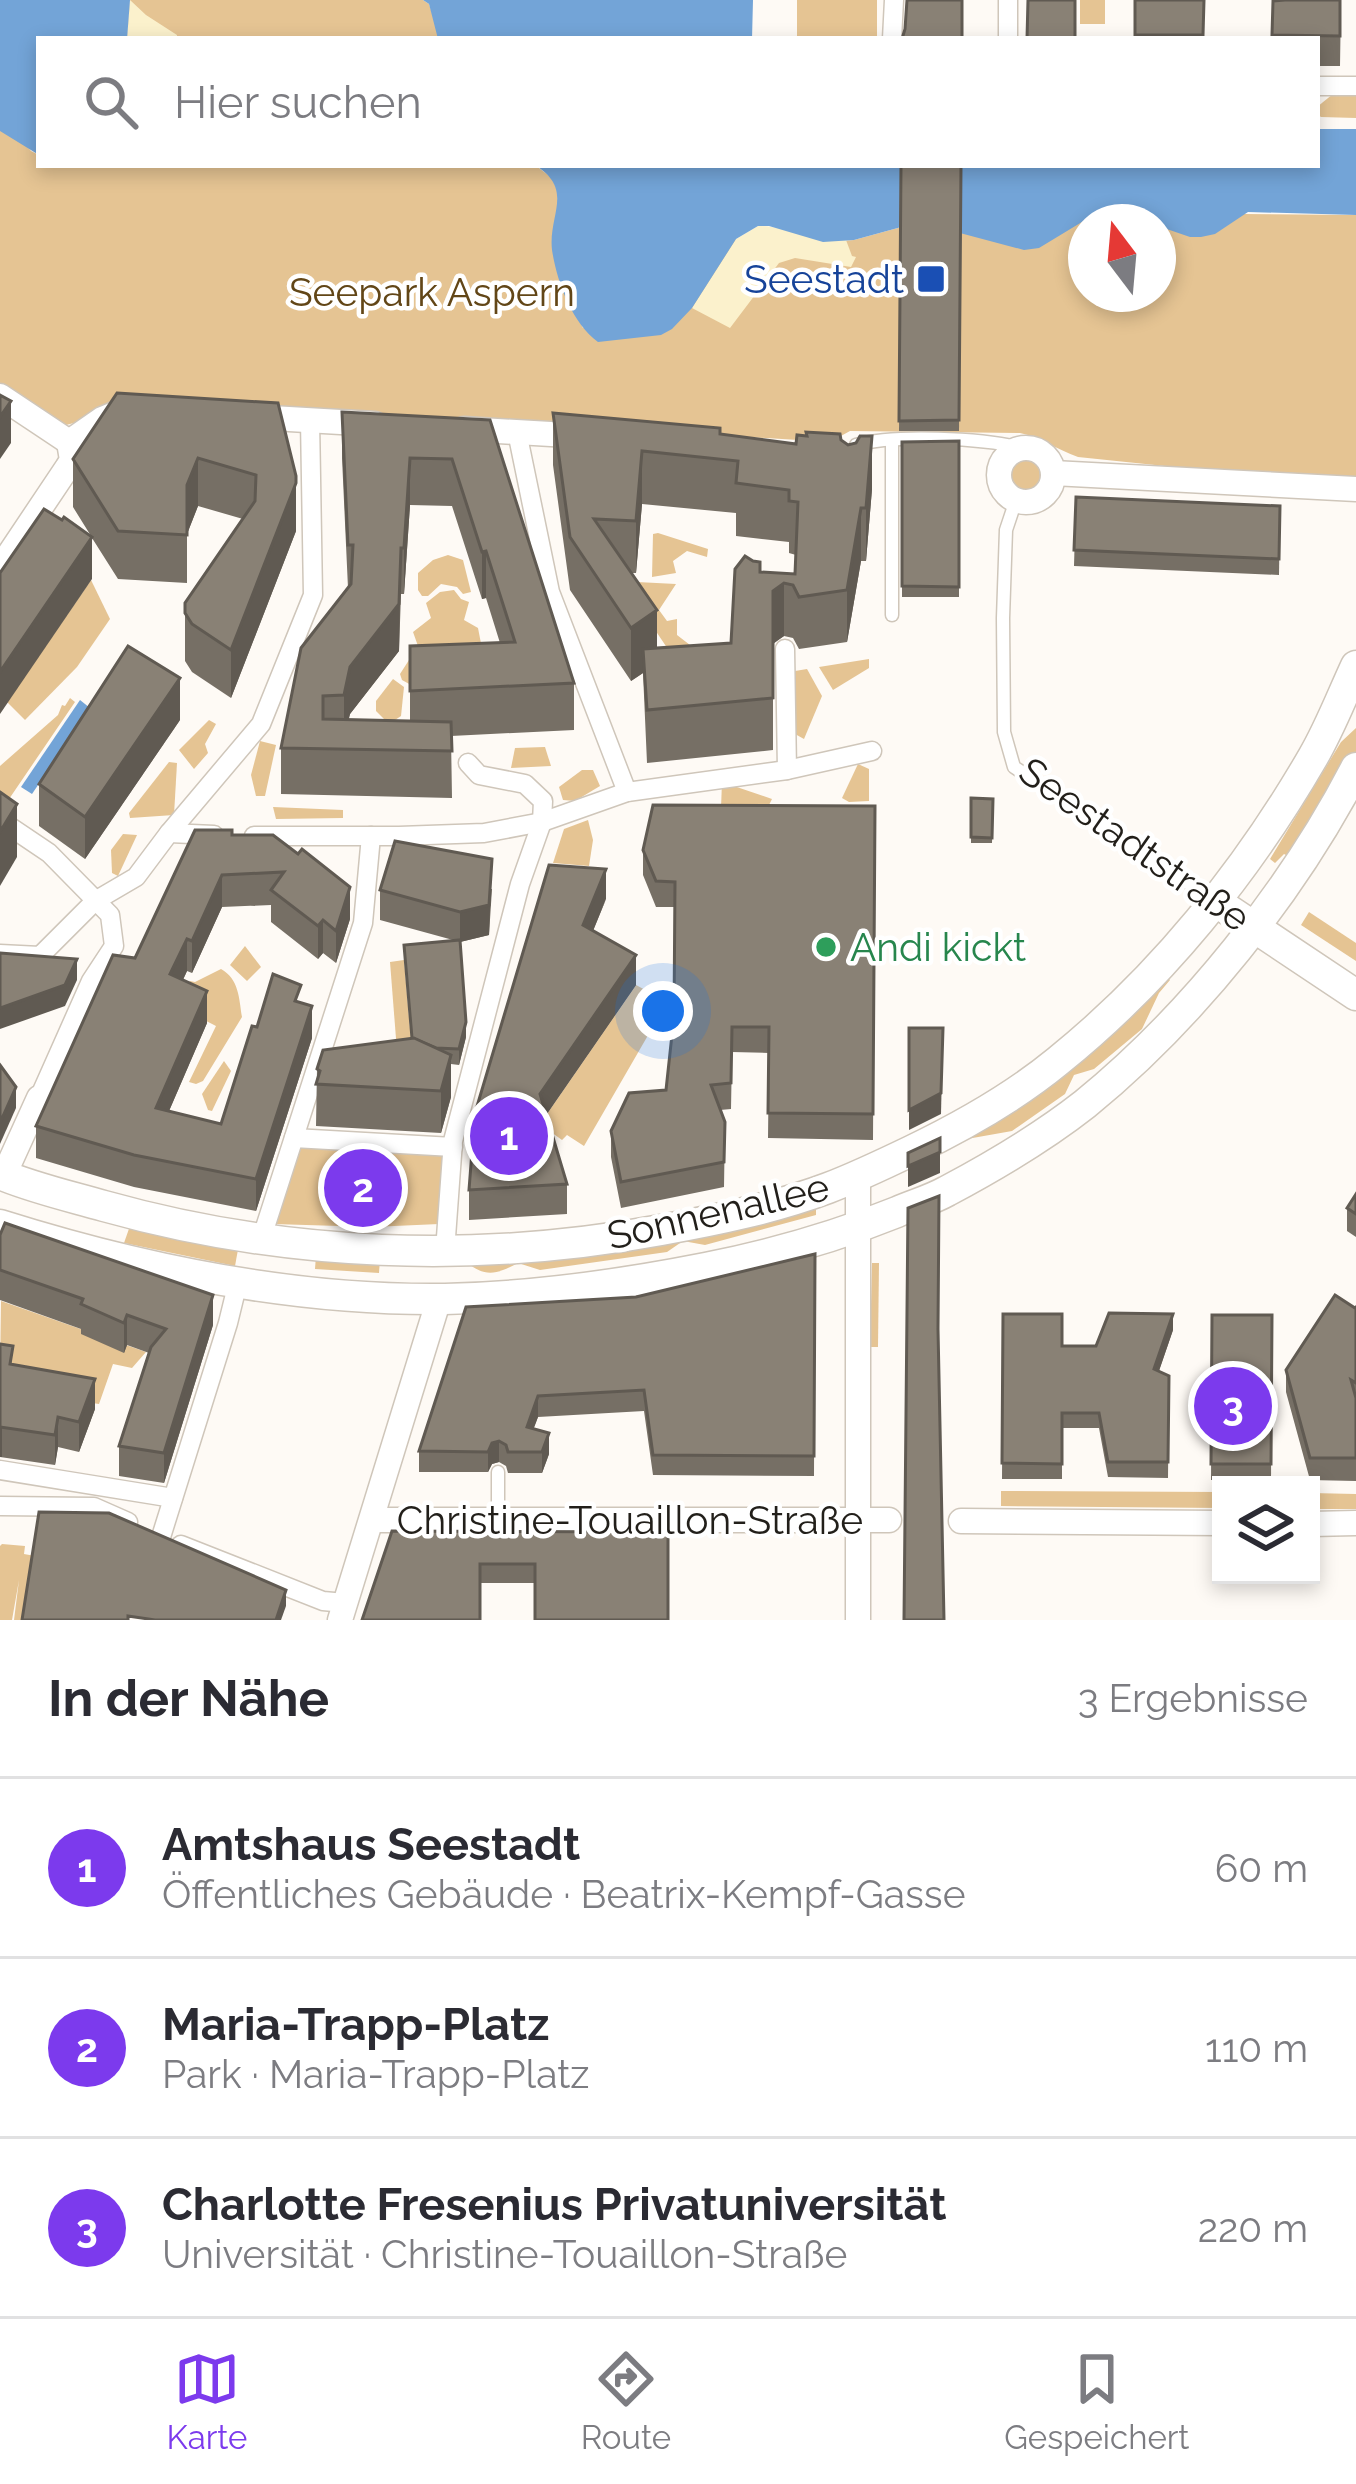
<!DOCTYPE html>
<html lang="de">
<meta charset="utf-8">
<style>
body{margin:0;font-family:Raleway,sans-serif;background:#f2f2f3;color:#2b2b33}
.controls{position:absolute;right:36px;bottom:36px;display:grid;overflow:hidden;border-radius:0px;box-shadow:0 6px 18px #0003}
.controls button{width:108px;height:108px;display:grid;place-items:center;padding:0;border:0;border-bottom:3px solid #e1e1e2;background:#fff;color:#2b2b33;font:60px sans-serif}
.compass{position:absolute;left:1068px;top:204px;width:108px;height:108px;border-radius:50%;background:#fff;box-shadow:0 6px 18px #0003;rotate:344deg}
.you{position:absolute;left:663px;top:1011px;width:42px;height:42px;margin:-30px;border:9px solid #fff;border-radius:50%;background:#1a73e8;box-shadow:0 0 0 18px #1a73e833}
.badge{display:grid;place-items:center;width:78px;height:78px;border-radius:50%;background:#7c3aed;color:#fff;font-size:39px;font-weight:700}
.pin{position:absolute;translate:-50% -50%;border:6px solid #fff;box-shadow:0 3px 12px #0006}
.list{margin:0;padding:0;list-style:none}
h2{display:flex;justify-content:space-between;align-items:center;height:156px;margin:0;padding:0 48px;font-size:51px}
h2 small{font-size:39px;font-weight:400;color:#7c7c81}
.list li{display:grid;grid-template-columns:78px 1fr auto;gap:36px;align-items:center;box-sizing:border-box;height:180px;padding:0 48px;border-top:3px solid #e1e1e2}
.list b{display:block;font-size:45px;white-space:nowrap}
.list p{margin:0;font-size:39px;white-space:nowrap;color:#7c7c81}
.list em{font-size:39px;font-style:normal;color:#7c7c81}
.icon{flex:none;width:66px;height:66px;fill:none;stroke:currentColor;stroke-width:2;stroke-linecap:round;stroke-linejoin:round}
.map{position:relative;flex:none;width:1356px;height:1620px;overflow:hidden}
.search{position:absolute;background:#fff;box-shadow:0 6px 18px #0003;left:36px;right:36px;top:36px;height:132px;display:flex;align-items:center;gap:30px;box-sizing:border-box;padding:0 42px;border-radius:0px;color:#7c7c81;font-size:45px}
.sheet{height:696px;background:#fff}
nav{display:flex;justify-content:space-around;align-items:center;box-sizing:border-box;height:168px;border-top:3px solid #e1e1e2;background:#fff;font-size:33px;color:#7c7c81}
nav a{display:grid;justify-items:center;gap:6px}
nav .on{color:#7c3aed}
.map>svg:first-child{display:block}
.green{fill:#e5c493;fill-rule:evenodd}
.sand{fill:#fbf1cc}
.water{fill:#73a4d7}
.lines{fill:none;stroke-linecap:round;stroke-linejoin:round}
.service-casing{stroke:#cfc6ba;stroke-width:15}
.pedestrian-casing{stroke:#cfc6ba;stroke-width:21}
.minor-casing{stroke:#cfc6ba;stroke-width:27}
.tertiary-casing{stroke:#cfc6ba;stroke-width:33}
.service{stroke:#fff;stroke-width:12}
.pedestrian{stroke:#fff;stroke-width:18}
.minor{stroke:#fff;stroke-width:24}
.tertiary{stroke:#fff;stroke-width:30}
.wall{fill:#766f65;fill-rule:evenodd}
.shaded-wall{fill:#605a52}
.building{fill:#898175;stroke:#605a52;stroke-width:3}
.transit-dot{fill:#1a4fb4;stroke:#fff;stroke-width:4.5}
.leisure-dot{fill:#2e9e5b;stroke:#fff;stroke-width:4.5}
.labels{text-anchor:middle;stroke-width:9;stroke-linejoin:round;paint-order:stroke}
.transit-label{font-size:39px;fill:#164399;stroke:#fff;text-anchor:end}
.park-label{font-size:39px;fill:#624617;stroke:#fff}
.street-label{font-size:39px;fill:#221f1a;stroke:#fff}
.leisure-label{font-size:39px;fill:#27864d;stroke:#fff;text-anchor:start}
</style>
<div class="map">
<svg width="1356" height="1620" viewBox="0 0 1356 1620">
<rect width="100%" height="100%" fill="#fefaf5"/>
<!-- green -->
<g class="green">
<path d="M130,0H423L429,4L436,25L453,39H127Z"/>
<rect x="797" y="0" width="80" height="39"/>
<rect x="1080" y="0" width="25" height="24"/>
<path d="M1333,94H1356V118L1321,117L1317,114V107Z"/>
<path d="M0,114L31,151L39,155V165H535L552,178L557,190L567,296L583,328L736,239L826,242L854,240L905,226L1084,206L1243,214L1356,215V480L1203,470L1078,457C1057,450 1042,437 1020,433L850,431L830,442L126,399C102,400 89,421 66,425L0,385ZM1086,222H1158V294H1086Z"/>
<circle cx="1027" cy="476" r="16"/>
<path d="M658,533L708,549L707,557L687,551L673,561L676,573L652,577L653,534Z"/>
<path d="M448,555L463,560L471,592L463,594L457,587L441,584L428,596H422L418,590V573L433,560Z"/>
<path d="M91,580L110,619L77,667L25,720L7,702Z"/>
<path d="M637,582L676,584L659,610L667,621L677,619V635L690,645L682,670L647,618Z"/>
<path d="M454,590L461,599L469,602L464,620L478,628L485,664L411,685L402,680L400,674L418,646L413,632L431,618L426,603L440,592Z"/>
<path d="M869,659V668L833,690L819,667Z"/>
<path d="M807,669L822,696L804,739L795,734V671Z"/>
<path d="M393,679L404,687L401,716L389,724L376,711V701Z"/>
<path d="M70,698L75,702L7,802L0,798V766L58,715L62,705L65,706Z"/>
<path d="M209,720L216,724L205,744L208,753L194,769L179,750Z"/>
<path d="M1356,728V755L1292,850L1286,855L1284,854L1275,863L1270,859L1341,742Z"/>
<path d="M260,741L276,745L265,796H256L251,775Z"/>
<path d="M545,747L551,766L511,768L515,748Z"/>
<path d="M169,762L177,763L174,815L130,818L129,813Z"/>
<path d="M858,764L869,769V801L849,802L842,798Z"/>
<path d="M582,770H593L600,786L575,801L563,800L559,787Z"/>
<path d="M722,782L772,799L767,809L721,808Z"/>
<path d="M273,807L343,810V818L276,819Z"/>
<path d="M588,820L593,840L589,866L553,863L564,829Z"/>
<path d="M123,834L137,835L118,876L112,873L111,850Z"/>
<path d="M1309,912L1356,943V961L1301,925Z"/>
<path d="M245,946L261,967L247,981L230,965Z"/>
<path d="M404,960L413,1063L398,1064L390,962Z"/>
<path d="M221,969C239,979 239,998 242,1017L203,1081L196,1084L189,1082L216,1026L177,1006L190,981L195,982Z"/>
<path d="M1165,975L1170,980L1159,993L1142,1029L1094,1069L1074,1075L1065,1094L1012,1131L950,1142Z"/>
<path d="M636,985L649,992L658,1018L584,1146L567,1135L562,1140L540,1124Z"/>
<path d="M224,1061L231,1071L212,1111L208,1110L202,1094Z"/>
<path d="M297,1144L445,1153L439,1224L372,1227L273,1224Z"/>
<path d="M816,1205V1215L705,1245L683,1241L667,1252L540,1270L518,1263C494,1276 485,1276 467,1263Z"/>
<path d="M131,1223L239,1244L235,1266L124,1243Z"/>
<path d="M316,1255L380,1259L379,1273L315,1269Z"/>
<path d="M872,1263H879L878,1347H870Z"/>
<path d="M1,1301L146,1352L132,1368L113,1364L99,1404L64,1399L0,1374Z"/>
<path d="M1001,1491L1221,1492V1508L1001,1506Z"/>
<path d="M1311,1493L1356,1494V1509H1311Z"/>
<path d="M2,1544L25,1546L24,1554L35,1556L27,1620H14L19,1580L12,1620H0V1546Z"/>
</g>
<!-- sand -->
<g class="sand">
<path d="M130,0L146,15L177,35V39H127Z"/>
<path d="M758,226C790,226 810,243 846,240L852,256L856,257L851,267L795,258L779,263L730,328L692,308L736,239Z"/>
</g>
<!-- water -->
<g class="water">
<path d="M0,0H130L127,39H39V155L0,131Z"/>
<path d="M423,0H753L752,39H438L429,4Z"/>
<path d="M1317,129H1356V215L1248,212L1215,234L1201,237H1190L1158,226V222C1139,222 1124,209 1105,208L1039,248L1024,250L930,225L905,226L854,240L823,242L769,226H758L736,239L692,308L672,329L661,335L598,342C572,323 557,282 552,250C548,215 575,190 535,165H1317Z"/>
<path d="M80,700L90,708L32,794L21,787Z"/>
</g>
<g class="lines">
<!-- service casing -->
<g class="service-casing">
<g id="service">
<path d="M856,445C893,434 983,438 1021,448"/>
<path d="M1016,500L1006,530L1003,618L1004,732L1014,767L1214,900"/>
<path d="M892,615V440"/>
<path d="M498,1472V1519"/>
</g>
</g>
<!-- pedestrian casing -->
<g class="pedestrian-casing">
<g id="pedestrian">
<path d="M892,39L894,0"/>
<path d="M1008,39V0"/>
<path d="M1317,86H1356"/>
<path d="M517,432L550,592L627,792"/>
<path d="M785,649L787,770"/>
<path d="M0,820L49,853L110,915L114,946L91,981L39,1098"/>
<path d="M169,833L261,724L313,595L310,420"/>
<path d="M254,836H399L484,833L542,822L627,792L787,770L872,751"/>
<path d="M0,954L40,956L95,901L136,877L169,833L214,835"/>
<path d="M294,1138L453,1147"/>
<path d="M261,1240L363,923L371,836"/>
<path d="M445,1251L453,1141L520,884L542,822L543,801L525,784L479,775L468,763"/>
<path d="M0,1470L173,1498"/>
<path d="M0,1506L94,1507L128,1522"/>
<path d="M161,1537L228,1323L238,1282"/>
<path d="M181,1545L323,1601L345,1603"/>
</g>
</g>
<!-- minor casing -->
<g class="minor-casing">
<g id="minor">
<path d="M0,396L69,442"/>
<path d="M254,417L375,424"/>
<path d="M464,429L585,436"/>
<path d="M69,442L102,419L124,410"/>
<circle cx="1026" cy="475" r="27"/>
<path d="M1053,473L1356,489"/>
<path d="M0,568L67,468L72,460L69,442"/>
<path d="M4,1175L39,1098"/>
<path d="M372,1520H889"/>
<path d="M961,1521L1221,1523"/>
<path d="M1311,1524L1356,1523"/>
<path d="M340,1620L439,1299"/>
<path d="M858,1620V1176"/>
</g>
</g>
<!-- tertiary casing -->
<g class="tertiary-casing">
<g id="tertiary">
<path d="M1215,901L1356,995"/>
<path d="M0,1174C33,1188 69,1196 104,1206C286,1257 476,1264 661,1230C717,1220 775,1208 828,1188C857,1177 884,1164 911,1151C963,1126 1013,1098 1058,1061C1161,978 1247,871 1313,757C1330,728 1342,696 1356,666"/>
<path d="M0,1225C143,1270 294,1301 445,1299C532,1297 620,1285 706,1268C771,1255 835,1237 897,1212C913,1205 931,1200 947,1191C994,1166 1043,1137 1085,1104C1192,1017 1293,890 1356,768"/>
</g>
</g>
<!-- service -->
<use href="#service" class="service"/>
<!-- pedestrian -->
<use href="#pedestrian" class="pedestrian"/>
<!-- minor -->
<use href="#minor" class="minor"/>
<!-- tertiary -->
<use href="#tertiary" class="tertiary"/>
</g>
<!-- wall -->
<g class="wall">
<rect x="1135" y="0" width="69" height="39"/>
<path d="M1341,0L1340,66H1317V39H1272L1273,1Z"/>
<path d="M901,165H961L959,431H899Z"/>
<path d="M278,403L296,531L231,698L192,672L185,661V603L243,519L198,506L187,534V583L118,579L92,538V579L62,520L91,536L73,507V459Z"/>
<path d="M342,412L490,420L574,683V730L451,736L452,798L281,794V748L348,588L342,458ZM410,505L452,506L482,599L486,598L500,643L410,646V721L348,720L350,714L399,651L401,594H404Z"/>
<path d="M553,413L796,444L841,440L872,489L866,561H861L847,642L799,649L793,638L784,636L773,643V750L647,763L643,673L631,681L570,590L553,465ZM642,504L736,513V536L789,542V553L796,555L795,574L760,572L731,643L657,648L632,573H636Z"/>
<path d="M959,441V597H902V442Z"/>
<path d="M1076,497L1280,506L1279,575L1074,566Z"/>
<path d="M180,720L85,859L39,826V784Z"/>
<path d="M971,798L993,799L992,843H971Z"/>
<path d="M875,806L873,1140L768,1138L769,1053L732,1052L731,1109L720,1110L725,1122L724,1187L621,1208L611,1157V1131L666,1090L674,1016L675,907H656L643,875V850Z"/>
<path d="M232,835L350,919L336,963L323,953L318,959L271,922V905L222,907L192,973L187,971L183,980L207,1023L169,1111L221,1124L257,1027L301,1003L312,1038L256,1211L134,1187L36,1158V1126L135,958Z"/>
<path d="M492,889L489,935L460,942L466,1037L459,1065L451,1064V1097L441,1133L316,1126L317,1069L411,1038L404,945L453,940L380,920V890Z"/>
<path d="M606,899L593,931L636,985L546,1115L567,1184V1214L469,1220V1190Z"/>
<path d="M1356,1194V1237L1347,1231V1208Z"/>
<path d="M0,1235L213,1325L164,1483L119,1476V1446L149,1353L127,1345L124,1353L81,1334V1329L0,1300Z"/>
<path d="M815,1254L814,1476L653,1475L644,1411L538,1417L533,1429L549,1454L542,1473H508L506,1466L499,1462L492,1464L488,1472H419V1451L636,1297Z"/>
<path d="M1356,1307V1481L1310,1480L1286,1392V1370Z"/>
<path d="M1003,1314L1062,1346H1096L1173,1330L1159,1371L1169,1376L1168,1478L1108,1477L1099,1428H1062V1479H1002Z"/>
<path d="M1212,1315H1272L1271,1480H1211Z"/>
<path d="M0,1344L13,1365L95,1409L79,1452L58,1447L55,1465L0,1457Z"/>
<path d="M392,1531L668,1532L535,1583H480Z"/>
</g>
<!-- shaded-wall -->
<g class="shaded-wall">
<path d="M11,401V443L0,459V417Z"/>
<path d="M872,436V489L866,561V508Z"/>
<path d="M642,451V504L636,573V521Z"/>
<path d="M198,458V506L187,534V485Z"/>
<path d="M410,458V505L404,594V548Z"/>
<path d="M296,476V531L231,698V650Z"/>
<path d="M861,508V561L847,642V590Z"/>
<path d="M92,537V579L0,714V672Z"/>
<path d="M401,548L399,651L350,714L344,741V695L350,667Z"/>
<path d="M486,551V598L482,599V552Z"/>
<path d="M784,583V636L773,644V591Z"/>
<path d="M657,610V662L643,649V673L631,681V628Z"/>
<path d="M180,678V720L85,859V817Z"/>
<path d="M17,804V857L0,886V832Z"/>
<path d="M492,859L489,935L460,942V912Z"/>
<path d="M606,869V899L583,955V925Z"/>
<path d="M222,875V907L192,973V941Z"/>
<path d="M350,887V919L336,963V931Z"/>
<path d="M323,920V953L318,959V926Z"/>
<path d="M187,939V971L170,1006V974Z"/>
<path d="M636,955V985L540,1124V1094Z"/>
<path d="M77,959V980L65,1006L0,1029V1008Z"/>
<path d="M207,991V1023L156,1141V1108Z"/>
<path d="M312,1006V1038L256,1211V1179Z"/>
<path d="M466,1022V1037L459,1065V1049Z"/>
<path d="M943,1028L941,1114L909,1130V1110Z"/>
<path d="M451,1055V1097L441,1133V1091Z"/>
<path d="M16,1087V1108L0,1144V1123Z"/>
<path d="M940,1152V1173L908,1187V1166Z"/>
<path d="M213,1295V1325L164,1483V1453Z"/>
<path d="M1173,1314V1330L1154,1385V1369Z"/>
<path d="M127,1315V1345L124,1353V1323Z"/>
<path d="M95,1379V1409L79,1452V1422Z"/>
<path d="M538,1396V1417L527,1447V1427Z"/>
<path d="M58,1417V1447L55,1465V1435Z"/>
<rect x="0" y="1427" width="2" height="30"/>
<path d="M549,1433V1454L542,1473V1452Z"/>
<path d="M499,1441V1462L492,1464L488,1472V1452L492,1443Z"/>
<path d="M286,1590V1606L281,1620H276Z"/>
</g>
<!-- building -->
<g class="building">
<path d="M907,0H962V39H902L905,29Z"/>
<path d="M1028,0H1075V39H1027Z"/>
<path d="M1135,0H1204L1203,35H1135Z"/>
<path d="M1285,0H1340V36L1272,35L1273,1Z"/>
<path d="M901,165H961L959,420L899,421Z"/>
<path d="M117,393L278,403L296,476V483L231,650L192,624L185,613V603L255,501L256,475L198,458L187,485V535L118,531L73,459Z"/>
<path d="M0,395L11,401L0,417Z"/>
<path d="M342,412L490,420L574,683L410,691V646L515,642L486,551L482,552L452,459L410,458L404,548H401L399,604L350,667L344,695L323,696V719L451,722L452,751L281,748L301,648L351,584L353,545H348Z"/>
<path d="M553,413L720,428V434L796,444L797,435L807,436L806,432L840,434L841,440L848,445L856,443L860,436H872L866,508H861L847,590L799,597L793,585L784,583L773,591V698L647,710L643,649L731,643L735,569L745,556L753,561L760,562V572L795,574L798,502L789,501V490L736,483L738,461L642,451L636,521L594,519L657,610L631,628L570,537Z"/>
<path d="M959,441V587L902,586V442Z"/>
<path d="M1076,497L1280,506L1279,559L1074,550Z"/>
<path d="M44,509L62,520L64,517L92,537L0,672V573Z"/>
<path d="M128,646L180,678L85,817L39,784Z"/>
<path d="M0,792L17,804L0,832Z"/>
<path d="M971,798L993,799L992,838L971,837Z"/>
<path d="M653,805L875,806L873,1114L768,1113L769,1027H732L731,1083L711,1085L725,1122L724,1162L621,1182L611,1131L629,1093L666,1090L674,1016L675,882L656,881L643,850Z"/>
<path d="M195,830H232V835H273L298,854L302,849L350,887L336,931L323,920L318,926L271,890L284,872L222,875L192,941L187,939L170,974L207,991L156,1108L221,1124L252,1026L257,1027L273,974L301,985L295,1001L312,1006L256,1179L134,1155L36,1126L113,955L135,958Z"/>
<path d="M395,841L492,859L489,905L460,912L380,890Z"/>
<path d="M549,865L606,869L583,925L636,955L540,1094L567,1184L469,1190L475,1113Z"/>
<path d="M460,940L466,1022L459,1049L436,1048L412,1038L404,945Z"/>
<path d="M0,953L77,959L65,985L0,1008Z"/>
<path d="M909,1028H943L941,1093L909,1110Z"/>
<path d="M414,1038L451,1055L441,1091L316,1084L320,1071L317,1069L323,1050Z"/>
<path d="M0,1065L16,1087L0,1123Z"/>
<path d="M940,1138V1152L908,1166V1153Z"/>
<path d="M1356,1194V1214L1347,1208Z"/>
<path d="M939,1196L938,1329L944,1620H904L908,1208Z"/>
<path d="M5,1223L213,1295L164,1453L119,1446L151,1347L166,1329L127,1315L124,1323L81,1304L83,1299L0,1270V1235Z"/>
<path d="M815,1254L814,1456L653,1455L644,1390L538,1396L527,1427L549,1433L542,1452H508L506,1445L499,1441L492,1443L488,1452L419,1451L466,1307L636,1297Z"/>
<path d="M1335,1295L1355,1308L1356,1307V1383L1351,1380L1356,1398V1458H1310L1286,1370Z"/>
<path d="M1109,1313L1173,1314L1154,1369L1169,1376L1168,1462H1108L1099,1413H1062V1464L1002,1463L1003,1314H1062V1346H1096Z"/>
<path d="M1212,1315H1272L1271,1464H1211Z"/>
<path d="M0,1344L13,1346L10,1364L95,1379L79,1422L58,1417L55,1435L0,1427Z"/>
<path d="M39,1512L109,1513L286,1590L276,1620H155L128,1616V1620H22Z"/>
<path d="M392,1531L668,1532V1620H535V1564H480V1620H362Z"/>
</g>
<!-- markers -->
<rect class="transit-dot" x="916" y="264" width="30" height="30" rx="6"/>
<circle class="leisure-dot" cx="826" cy="947" r="12"/>
<g class="labels">
<!-- transit labels -->
<g class="transit-label">
<text x="904" y="293">Seestadt</text>
</g>
<!-- park labels -->
<g class="park-label">
<text x="432" y="306">Seepark Aspern</text>
</g>
<!-- street labels -->
<g class="street-label">
<text transform="translate(1135 844) rotate(35)" y="14">Seestadtstraße</text>
<text transform="translate(718 1211) rotate(-13)" y="14">Sonnenallee</text>
<text x="630" y="1534">Christine-Touaillon-Straße</text>
</g>
<!-- leisure labels -->
<g class="leisure-label">
<text x="850" y="961">Andi kickt</text>
</g>
</g>
</svg>
<div class="controls">
<button><svg class="icon" aria-label="layers" viewBox="0 0 24 24"><path d="M12 4l9 5-9 5-9-5zM3 14l9 5 9-5"/></svg></button>
</div>
<svg class="compass" viewBox="-18 -18 36 36"><path d="M0-13l5 13h-10z" fill="#e53935"/><path d="M0 13l5-13h-10z" fill="#7c7c81"/></svg>
<div class="you"></div>
<div class="pin badge" style="left:509px;top:1136px">1</div>
<div class="pin badge" style="left:363px;top:1188px">2</div>
<div class="pin badge" style="left:1233px;top:1406px">3</div>
<div class="search"><svg class="icon" aria-label="search" viewBox="0 0 24 24"><circle cx="10" cy="10" r="6"/><path d="M15 15l6 6"/></svg>Hier suchen</div>
</div>
<section class="sheet">
<h2>In der Nähe<small>3 Ergebnisse</small></h2>
<ul class="list">
<li><span class="badge">1</span><div><b>Amtshaus Seestadt</b><p>Öffentliches Gebäude · Beatrix-Kempf-Gasse</p></div><em>60 m</em></li>
<li><span class="badge">2</span><div><b>Maria-Trapp-Platz</b><p>Park · Maria-Trapp-Platz</p></div><em>110 m</em></li>
<li><span class="badge">3</span><div><b>Charlotte Fresenius Privatuniversität</b><p>Universität · Christine-Touaillon-Straße</p></div><em>220 m</em></li>
</ul>
</section>
<nav>
<a class="on"><svg class="icon" aria-label="map" viewBox="0 0 24 24"><path d="M3 6l6-2 6 2 6-2v14l-6 2-6-2-6 2zM9 4v14M15 6v14"/></svg>Karte</a>
<a><svg class="icon" aria-label="directions" viewBox="0 0 24 24"><path d="M12 3l9 9-9 9-9-9zM9 14v-3h6M13 9l2 2-2 2"/></svg>Route</a>
<a><svg class="icon" aria-label="saved" viewBox="0 0 24 24"><path d="M7 4h10v16l-5-4-5 4z"/></svg>Gespeichert</a>
</nav>
